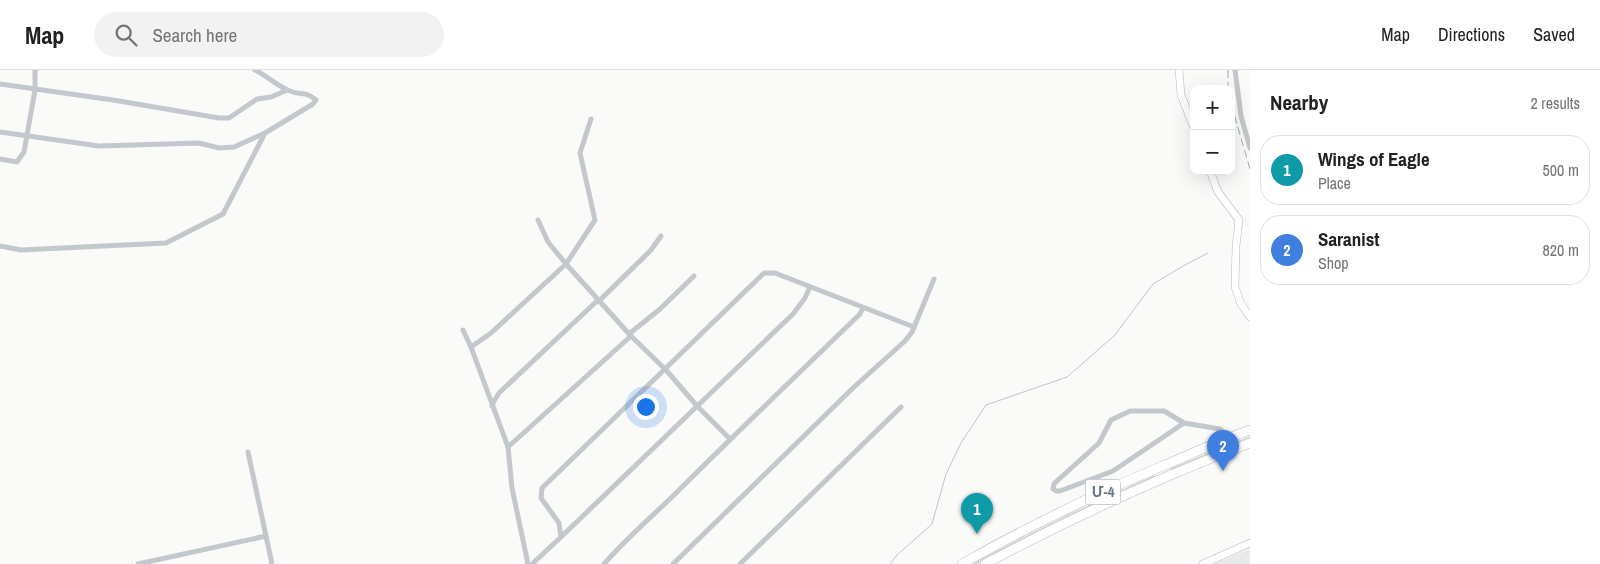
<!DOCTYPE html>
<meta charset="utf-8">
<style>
body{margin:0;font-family:"Archivo Narrow","Noto Sans Armenian",sans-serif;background:#f2f2f2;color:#202124}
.controls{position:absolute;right:15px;top:15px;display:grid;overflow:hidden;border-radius:10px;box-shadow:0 5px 20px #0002}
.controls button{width:45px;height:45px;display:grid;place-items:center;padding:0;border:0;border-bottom:1px solid #e0e0e0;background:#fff;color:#202124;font:25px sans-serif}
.you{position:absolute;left:645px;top:336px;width:18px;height:18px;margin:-12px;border:4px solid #fff;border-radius:50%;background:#1a73e8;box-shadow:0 0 0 8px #1a73e833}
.badge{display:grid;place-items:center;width:32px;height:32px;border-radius:50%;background:#d93025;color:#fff;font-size:16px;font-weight:700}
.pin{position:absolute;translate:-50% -41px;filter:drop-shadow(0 1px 2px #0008)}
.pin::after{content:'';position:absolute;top:26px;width:18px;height:15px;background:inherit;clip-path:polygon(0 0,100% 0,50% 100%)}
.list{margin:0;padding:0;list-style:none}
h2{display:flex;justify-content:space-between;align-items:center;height:65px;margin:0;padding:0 20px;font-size:21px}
h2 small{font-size:16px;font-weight:400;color:#757577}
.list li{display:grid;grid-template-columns:32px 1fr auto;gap:15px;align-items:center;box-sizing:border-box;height:70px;margin:0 10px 10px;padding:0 10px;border:1px solid #e0e0e0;border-radius:20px}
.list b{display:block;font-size:19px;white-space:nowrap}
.list p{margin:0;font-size:16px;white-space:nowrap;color:#757577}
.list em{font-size:16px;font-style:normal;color:#757577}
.icon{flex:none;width:28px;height:28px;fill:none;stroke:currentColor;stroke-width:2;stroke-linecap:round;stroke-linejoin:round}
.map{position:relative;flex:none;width:1250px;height:494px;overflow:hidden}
header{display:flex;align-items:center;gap:30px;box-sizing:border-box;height:70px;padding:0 25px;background:#fff;border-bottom:1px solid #e0e0e0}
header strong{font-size:24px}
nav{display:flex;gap:28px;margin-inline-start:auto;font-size:18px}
.search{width:350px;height:45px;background:#f2f2f2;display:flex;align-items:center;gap:12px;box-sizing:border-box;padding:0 18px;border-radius:28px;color:#757577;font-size:19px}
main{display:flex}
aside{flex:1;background:#fff}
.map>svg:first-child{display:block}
.built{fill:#e8e9e9}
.green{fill:#dadfd7}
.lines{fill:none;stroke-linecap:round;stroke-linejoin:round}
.stream{stroke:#bbc7cb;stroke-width:1}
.secondary-casing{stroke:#b3babf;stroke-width:8}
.highway-casing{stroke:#b4b9bd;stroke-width:10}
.street{stroke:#c3c8cc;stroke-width:5}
.secondary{stroke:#fff;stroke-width:7}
.highway{stroke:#fff;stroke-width:9}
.rail{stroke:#a2aab0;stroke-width:1;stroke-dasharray:8 4;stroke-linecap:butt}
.labels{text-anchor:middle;stroke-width:5;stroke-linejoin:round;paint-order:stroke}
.shield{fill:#fff;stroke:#939fa8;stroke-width:1}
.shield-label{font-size:15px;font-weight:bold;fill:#657683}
</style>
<header>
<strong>Map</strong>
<div class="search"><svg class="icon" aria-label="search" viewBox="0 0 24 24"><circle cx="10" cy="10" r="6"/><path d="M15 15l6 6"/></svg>Search here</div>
<nav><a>Map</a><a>Directions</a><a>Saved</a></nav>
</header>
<main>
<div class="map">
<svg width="1250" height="494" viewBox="0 0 1250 494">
<rect width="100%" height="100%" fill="#fafaf8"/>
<!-- built -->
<path class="built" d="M1250,479V494H1214Z"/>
<!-- green -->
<g class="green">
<path d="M1250,366V370L1170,402V398Z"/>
<path d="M1154,405L1156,408L1053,456L979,494H970L1069,444Z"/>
</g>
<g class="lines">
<!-- stream -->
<path class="stream" d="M890,494L896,486L932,454L946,404L961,373L986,335L1067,307L1115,265L1153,214L1183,196L1208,183"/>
<!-- secondary casing -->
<g class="secondary-casing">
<g id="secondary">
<path d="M1179,0L1181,25L1194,58"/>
<path d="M1210,101L1218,122L1239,150L1236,176L1235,217L1241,234L1250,247"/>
<path d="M1203,494L1250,473"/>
</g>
</g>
<!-- highway casing -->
<g class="highway-casing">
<g id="highway">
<path d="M962,494C1027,457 1095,424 1165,395C1193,383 1221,370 1250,360"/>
<path d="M985,494C1071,448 1159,408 1250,373"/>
</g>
</g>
<!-- street -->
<g class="street">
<path d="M1235,0L1241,46L1250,78"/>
<path d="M0,14L113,30L219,48H229L257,29L271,27L287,20"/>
<path d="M0,62L99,76L199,73L219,78L234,77L265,63"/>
<path d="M0,89L17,92L24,82L35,20V0"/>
<path d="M538,150L548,172L566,194L631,266L666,300L697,336L730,369"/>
<path d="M0,176L21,180L166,173L223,144L265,63L313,34L316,30C304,20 302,26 290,21C279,17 267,6 255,0"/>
<path d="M599,231L651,180L661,166"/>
<path d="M463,260L471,277L508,377L512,418L528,494"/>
<path d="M629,264L660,239L694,206"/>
<path d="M471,277L491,263L566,194L595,150L580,83L591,49"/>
<path d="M492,336L494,331L499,323L598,230"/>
<path d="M1184,353L1164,341H1130L1111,350L1099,373L1058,410L1054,414L1053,419L1056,421H1060L1113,401L1184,353L1220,359L1228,368"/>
<path d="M508,377L631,266"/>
<path d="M248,382L272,494"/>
<path d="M561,467L793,244L805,228L810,217"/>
<path d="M138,494L266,466"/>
<path d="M532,494L561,467L559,453L541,428L542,418L764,203H775L914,257"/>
<path d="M604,494C625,470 649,449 672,427C734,365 797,305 860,244L863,238"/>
<path d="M673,494L854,317L905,271L912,262L934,209"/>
<path d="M740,494L901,337"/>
</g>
<!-- secondary -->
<use href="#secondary" class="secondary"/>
<!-- highway -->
<use href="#highway" class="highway"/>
<!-- rail -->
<g class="rail">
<path d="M1228,0V19"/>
<path d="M1231,34L1250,99"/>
</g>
</g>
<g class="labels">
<!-- shield labels -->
<rect class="shield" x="1085.5" y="409.5" width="35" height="25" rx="4"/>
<g class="shield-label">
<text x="1103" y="427">Մ-4</text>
</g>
</g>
</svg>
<div class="controls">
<button>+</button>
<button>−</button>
</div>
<div class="you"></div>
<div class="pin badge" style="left:977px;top:464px;background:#0f9aa8">1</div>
<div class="pin badge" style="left:1223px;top:401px;background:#3f7fe0">2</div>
</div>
<aside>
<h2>Nearby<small>2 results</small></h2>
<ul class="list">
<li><span class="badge" style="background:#0f9aa8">1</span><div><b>Wings of Eagle</b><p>Place</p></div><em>500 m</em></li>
<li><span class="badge" style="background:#3f7fe0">2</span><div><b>Saranist</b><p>Shop</p></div><em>820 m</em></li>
</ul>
</aside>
</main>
